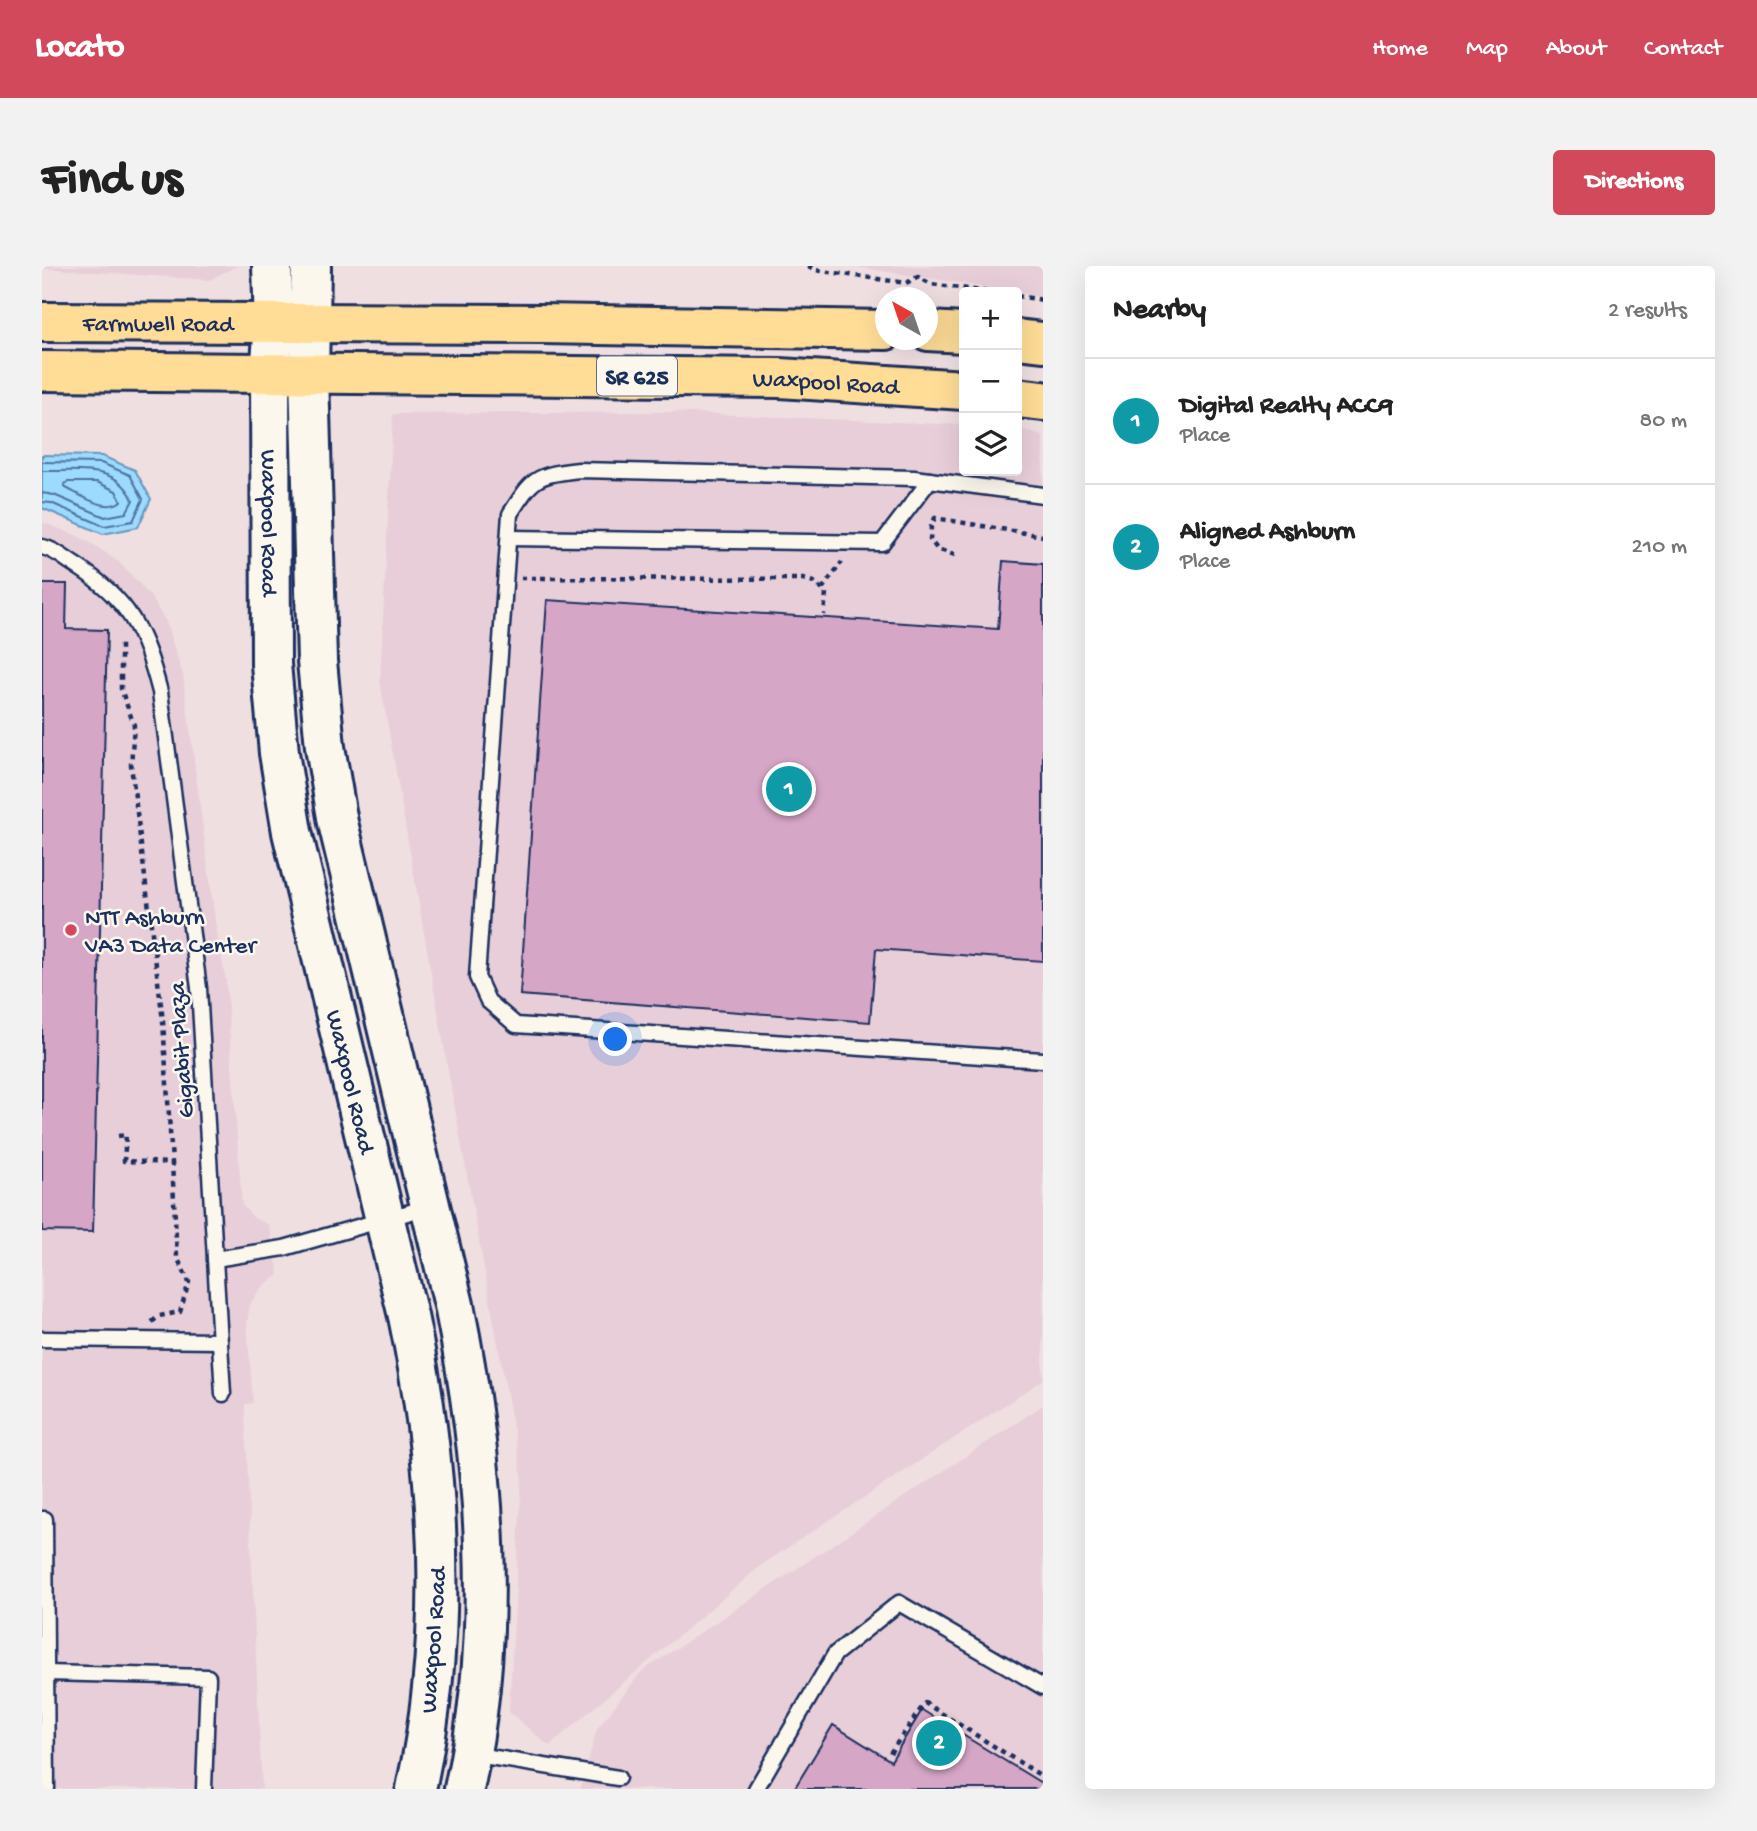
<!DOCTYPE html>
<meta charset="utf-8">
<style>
body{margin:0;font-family:"Gochi Hand",sans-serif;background:#f2f2f2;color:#222}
.controls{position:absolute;right:21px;top:21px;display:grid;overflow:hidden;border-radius:7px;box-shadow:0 7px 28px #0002}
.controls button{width:63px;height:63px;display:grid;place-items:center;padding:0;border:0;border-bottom:2px solid #e0e0e0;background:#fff;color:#222;font:35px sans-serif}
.compass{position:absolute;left:833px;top:21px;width:63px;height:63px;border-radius:50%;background:#fff;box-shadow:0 7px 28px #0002;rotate:320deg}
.you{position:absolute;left:574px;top:774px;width:24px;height:24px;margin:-18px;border:5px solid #fff;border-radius:50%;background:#1a73e8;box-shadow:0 0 0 10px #1a73e833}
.badge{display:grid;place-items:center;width:46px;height:46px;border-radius:50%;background:#d1495b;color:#fff;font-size:23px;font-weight:700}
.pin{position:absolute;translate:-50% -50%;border:4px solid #fff;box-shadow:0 2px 7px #0006}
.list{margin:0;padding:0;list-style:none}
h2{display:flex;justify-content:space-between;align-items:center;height:91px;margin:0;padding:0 28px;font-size:30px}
h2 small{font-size:23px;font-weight:400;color:#767676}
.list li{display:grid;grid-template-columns:46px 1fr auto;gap:21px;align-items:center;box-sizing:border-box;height:126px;padding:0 28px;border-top:2px solid #e0e0e0}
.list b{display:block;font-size:26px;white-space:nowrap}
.list p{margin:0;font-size:23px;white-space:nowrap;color:#767676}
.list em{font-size:23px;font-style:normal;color:#767676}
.icon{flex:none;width:38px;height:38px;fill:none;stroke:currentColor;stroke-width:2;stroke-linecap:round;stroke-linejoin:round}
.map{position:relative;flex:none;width:1001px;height:1523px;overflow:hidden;border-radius:7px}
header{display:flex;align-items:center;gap:42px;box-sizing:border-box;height:98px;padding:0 35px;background:#d1495b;color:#fff}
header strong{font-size:33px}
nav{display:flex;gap:38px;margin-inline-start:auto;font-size:24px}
.intro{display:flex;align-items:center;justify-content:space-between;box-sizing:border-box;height:168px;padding:0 42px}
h1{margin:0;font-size:49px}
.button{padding:18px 32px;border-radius:7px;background:#d1495b;color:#fff;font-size:24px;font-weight:700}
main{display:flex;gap:42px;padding:0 42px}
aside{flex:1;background:#fff;border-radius:7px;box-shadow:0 7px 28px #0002}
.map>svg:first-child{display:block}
.built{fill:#e8ced9}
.water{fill:#9cdafe;stroke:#6896be;stroke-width:2}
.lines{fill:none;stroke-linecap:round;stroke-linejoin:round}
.shore{stroke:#4f739e;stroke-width:2}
.building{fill:#d6a6c7;stroke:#1b2f5e;stroke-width:2}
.lane-casing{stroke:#1b2f5e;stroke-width:19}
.secondary-casing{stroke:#1b2f5e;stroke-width:44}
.primary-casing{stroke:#1b2f5e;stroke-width:44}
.path{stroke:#1b2f5e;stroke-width:4.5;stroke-dasharray:5 5;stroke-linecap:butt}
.lane{stroke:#fbf7ec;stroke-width:14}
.secondary{stroke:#fbf7ec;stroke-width:38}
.primary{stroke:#ffdd96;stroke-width:38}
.poi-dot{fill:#d1495b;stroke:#fbf7ec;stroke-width:2.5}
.labels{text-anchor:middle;stroke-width:5;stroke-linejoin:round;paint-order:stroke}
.shield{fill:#fbf7ec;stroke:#5e6b89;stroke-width:2}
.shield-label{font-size:23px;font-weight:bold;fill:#1b2f5e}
.street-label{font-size:24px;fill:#1b2f5e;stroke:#fbf7ec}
.poi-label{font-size:24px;fill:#1b2f5e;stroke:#fbf7ec;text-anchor:start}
</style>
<header>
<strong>Locato</strong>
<nav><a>Home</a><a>Map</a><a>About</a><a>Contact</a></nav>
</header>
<div class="intro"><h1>Find us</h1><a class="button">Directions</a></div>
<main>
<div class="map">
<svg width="1001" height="1523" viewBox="0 0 1001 1523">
<rect width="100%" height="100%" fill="#f0dfe1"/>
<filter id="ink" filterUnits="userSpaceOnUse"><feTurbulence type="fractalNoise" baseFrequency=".0143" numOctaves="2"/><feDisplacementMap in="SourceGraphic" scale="14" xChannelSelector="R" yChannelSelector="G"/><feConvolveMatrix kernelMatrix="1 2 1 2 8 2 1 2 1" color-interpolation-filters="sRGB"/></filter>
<g filter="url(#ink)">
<!-- built -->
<g class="built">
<path d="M0,0H195L167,14L0,2Z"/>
<path d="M809,0H1001V32L975,26Z"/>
<path d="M630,146L922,159V205H975V162L1001,170V1114L721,1298L507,1480L467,1446L480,1210L410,827L338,415L351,148Z"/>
<path d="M0,256L36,270L55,281L78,297L95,315L109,331L124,356L141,409L174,662L184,715L200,939L212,952L227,959L237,1009L223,1018L213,1030L208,1039L205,1057L211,1137L203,1138V1148L220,1523H0Z"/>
<path d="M1001,1139V1523H538L555,1463L599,1406Z"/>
</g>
<!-- water -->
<path class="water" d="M0,189L60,190L93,204L109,233L96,261L61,268L0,242Z"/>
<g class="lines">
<!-- shore -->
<g class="shore">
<path d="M0,196L59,197L88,209L101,233L91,255L62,260L9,237L0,236"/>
<path d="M0,205C34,206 75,197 91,234L84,247L63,251L12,229L0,227"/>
<path d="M26,216H55L74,225L79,235C64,247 40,230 24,222L22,218Z"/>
</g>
</g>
<!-- building -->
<g class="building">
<path d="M961,295L1001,298V695L834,683L828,756L478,729L505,334L956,363Z"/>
<path d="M0,318H25L24,363L65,364L51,966L0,965Z"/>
<path d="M880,1444L1001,1518V1523H752L791,1459L849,1495Z"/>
</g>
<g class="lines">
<!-- lane casing -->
<g class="lane-casing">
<g id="lane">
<path d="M1001,229L872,212L537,204C493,209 491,212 468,248L435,711L446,735L474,759L1001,794"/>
<path d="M467,272L840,277L888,214"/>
<path d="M0,281C12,283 23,293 33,299C88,334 102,365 118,426L157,722L181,1128"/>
<path d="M173,993L242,982L386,941"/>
<path d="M0,1073L178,1075"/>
<path d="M0,1253H3L5,1523"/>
<path d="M4,1407L166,1411L162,1523"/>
<path d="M429,1488L576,1512"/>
<path d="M714,1523L793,1388L857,1337L1001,1421"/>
</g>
</g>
<!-- secondary casing -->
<g class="secondary-casing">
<g id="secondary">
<path id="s1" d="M230,0L232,58L228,108L229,398L237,487L250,566L366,1050C399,1206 408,1366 374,1523"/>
<path d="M269,0L267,108L275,395L283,481L296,557L412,1039C444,1198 457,1363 422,1523"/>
</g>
</g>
<!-- primary casing -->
<g class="primary-casing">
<g id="primary">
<path id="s2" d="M0,56L499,58L844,64"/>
<path d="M886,65L922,67"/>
<path d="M975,73L1001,76"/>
<path id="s3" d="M0,105L738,112L922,124"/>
<path d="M975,132L1001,135"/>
</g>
</g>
<!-- path -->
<g class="path">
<path d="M766,0L773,4L864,17L876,11L889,18L947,26"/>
<path d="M975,30L1001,34"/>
<path d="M913,289L895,283L888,274L889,261L893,252L1001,270"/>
<path d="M479,312L761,313L772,316L784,327L782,349"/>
<path d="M780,323L800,296"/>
<path d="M76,870L84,869L82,895L130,897L121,755L89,499L92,459L79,423V376"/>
<path d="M110,1056L117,1050L138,1046L147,1016L135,991L130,897"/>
<path d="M848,1487L883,1437L1001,1511"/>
</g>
<!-- lane -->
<use href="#lane" class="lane"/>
<!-- secondary -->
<use href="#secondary" class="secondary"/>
<!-- primary -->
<use href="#primary" class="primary"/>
</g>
</g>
<!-- markers -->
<circle class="poi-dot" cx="29" cy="664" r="7"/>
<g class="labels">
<!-- shield labels -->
<rect class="shield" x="555" y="90.5" width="80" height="39" rx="5"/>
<g class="shield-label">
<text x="595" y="118">SR 625</text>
</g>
<!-- street labels -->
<g class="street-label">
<text dy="8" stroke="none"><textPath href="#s2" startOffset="116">Farmwell Road</textPath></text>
<text dy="8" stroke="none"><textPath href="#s3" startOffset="784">Waxpool Road</textPath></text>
<text dy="8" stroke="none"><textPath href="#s1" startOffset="257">Waxpool Road</textPath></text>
<text transform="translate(138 784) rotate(-94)" y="8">Gigabit Plaza</text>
<text dy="8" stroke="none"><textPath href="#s1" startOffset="824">Waxpool Road</textPath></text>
<text transform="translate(390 1374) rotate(-86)" y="8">Waxpool Road</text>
</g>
<!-- poi labels -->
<g class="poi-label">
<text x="43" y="658">NTT Ashburn<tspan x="43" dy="28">VA3 Data Center</tspan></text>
</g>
</g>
</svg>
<div class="controls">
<button>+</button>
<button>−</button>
<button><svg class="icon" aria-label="layers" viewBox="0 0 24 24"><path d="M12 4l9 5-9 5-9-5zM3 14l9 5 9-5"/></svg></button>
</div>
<svg class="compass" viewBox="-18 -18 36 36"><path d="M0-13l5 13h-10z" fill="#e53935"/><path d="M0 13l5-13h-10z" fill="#767676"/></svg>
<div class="you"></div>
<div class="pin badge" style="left:747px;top:523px;background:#0f9aa8">1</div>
<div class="pin badge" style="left:897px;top:1477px;background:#0f9aa8">2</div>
</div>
<aside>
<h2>Nearby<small>2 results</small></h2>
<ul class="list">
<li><span class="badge" style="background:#0f9aa8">1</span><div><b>Digital Realty ACC9</b><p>Place</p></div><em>80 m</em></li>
<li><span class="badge" style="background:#0f9aa8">2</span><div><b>Aligned Ashburn</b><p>Place</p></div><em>210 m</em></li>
</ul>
</aside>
</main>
